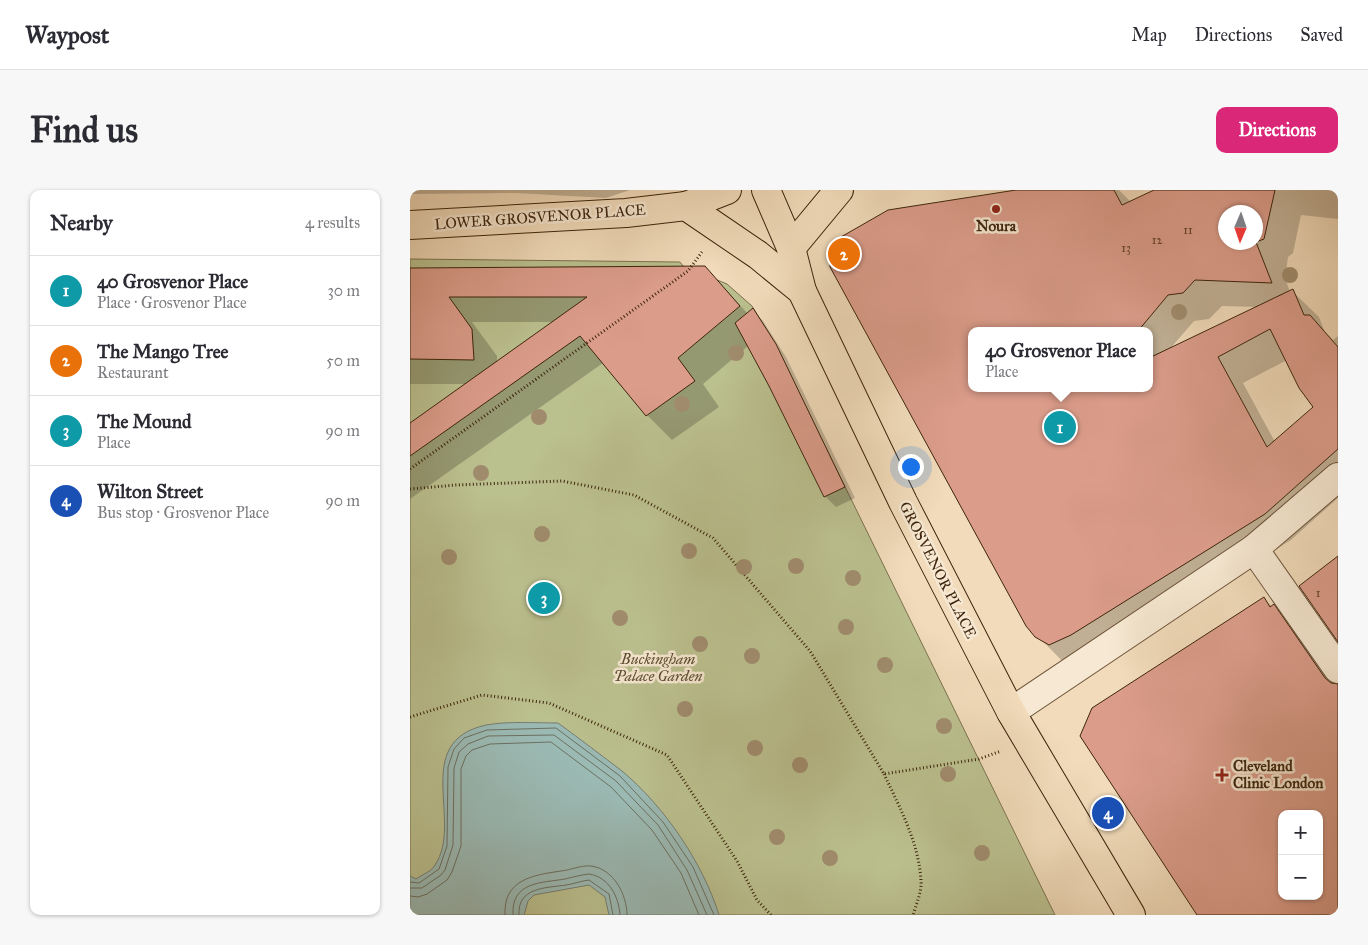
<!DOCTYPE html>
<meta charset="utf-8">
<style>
body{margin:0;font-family:"IM FELL Great Primer",serif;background:#f7f7f7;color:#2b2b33}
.controls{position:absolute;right:15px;bottom:15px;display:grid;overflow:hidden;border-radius:10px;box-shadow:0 1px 4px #0004}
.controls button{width:45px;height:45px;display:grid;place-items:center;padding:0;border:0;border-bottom:1px solid #e1e1e2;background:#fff;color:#2b2b33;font:25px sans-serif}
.compass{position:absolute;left:808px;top:15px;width:45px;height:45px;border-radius:50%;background:#fff;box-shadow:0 1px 4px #0004;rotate:182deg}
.you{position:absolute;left:500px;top:276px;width:18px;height:18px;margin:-12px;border:4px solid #fff;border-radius:50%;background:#1a73e8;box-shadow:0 0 0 8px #1a73e833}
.badge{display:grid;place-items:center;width:32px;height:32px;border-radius:50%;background:#db2777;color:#fff;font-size:16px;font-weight:700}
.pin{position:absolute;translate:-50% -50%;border:2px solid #fff;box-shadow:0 1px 5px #0006}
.popup{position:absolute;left:558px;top:137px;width:185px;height:65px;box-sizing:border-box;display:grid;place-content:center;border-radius:10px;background:#fff;filter:drop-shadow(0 1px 4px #0005);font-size:16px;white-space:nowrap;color:#7c7c81}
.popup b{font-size:19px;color:#2b2b33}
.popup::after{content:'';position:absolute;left:50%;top:100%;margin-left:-10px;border:10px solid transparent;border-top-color:#fff}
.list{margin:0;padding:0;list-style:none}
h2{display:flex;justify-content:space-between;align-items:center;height:65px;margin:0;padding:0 20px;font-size:21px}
h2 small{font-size:16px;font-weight:400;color:#7c7c81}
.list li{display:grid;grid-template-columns:32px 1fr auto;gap:15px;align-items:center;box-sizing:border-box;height:70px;padding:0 20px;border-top:1px solid #e1e1e2}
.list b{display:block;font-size:19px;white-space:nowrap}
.list p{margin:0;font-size:16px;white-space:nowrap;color:#7c7c81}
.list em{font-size:16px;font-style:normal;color:#7c7c81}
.map{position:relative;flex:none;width:928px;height:725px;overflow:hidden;border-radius:10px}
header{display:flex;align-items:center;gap:30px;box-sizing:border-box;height:70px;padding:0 25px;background:#fff;border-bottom:1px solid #e1e1e2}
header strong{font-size:24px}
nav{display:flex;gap:28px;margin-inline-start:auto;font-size:18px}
.intro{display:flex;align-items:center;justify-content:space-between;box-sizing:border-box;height:120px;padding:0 30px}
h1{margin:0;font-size:35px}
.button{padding:12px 22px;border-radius:10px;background:#db2777;color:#fff;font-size:18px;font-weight:700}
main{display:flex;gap:30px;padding:0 30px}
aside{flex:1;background:#fff;border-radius:10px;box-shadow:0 1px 4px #0004}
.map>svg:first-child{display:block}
.green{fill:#bbc08f;stroke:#7c724e}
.water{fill:#9bbab4;stroke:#767e71}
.shadow{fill:#0003;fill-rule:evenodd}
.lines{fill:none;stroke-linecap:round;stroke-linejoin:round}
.shore{stroke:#6c7060;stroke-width:1}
.building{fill:#db9c8a;stroke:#3e250d;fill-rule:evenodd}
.minor-casing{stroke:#6b5238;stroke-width:30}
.major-casing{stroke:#3e250d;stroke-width:30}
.highway-casing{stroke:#3e250d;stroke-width:30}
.path{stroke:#3e250d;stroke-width:3;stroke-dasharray:1 2.5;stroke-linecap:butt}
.minor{stroke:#f6e8d2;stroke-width:28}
.major{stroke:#f1dbba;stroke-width:28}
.highway{stroke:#f1dbba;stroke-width:28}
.tree{fill:#a08c6d}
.poi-dot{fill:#8f2418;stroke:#f6e8d2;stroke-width:2}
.labels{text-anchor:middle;stroke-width:5;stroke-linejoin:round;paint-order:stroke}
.number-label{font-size:12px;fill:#65432c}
.street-label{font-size:15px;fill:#3e250d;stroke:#f6e8d2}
.poi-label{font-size:15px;font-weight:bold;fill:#3e250d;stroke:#f6e8d2}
.park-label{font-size:15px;font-style:italic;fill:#5d4c2e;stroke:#f6e8d2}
</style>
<header>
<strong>Waypost</strong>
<nav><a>Map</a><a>Directions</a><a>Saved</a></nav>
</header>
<div class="intro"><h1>Find us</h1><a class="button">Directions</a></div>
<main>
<aside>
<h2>Nearby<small>4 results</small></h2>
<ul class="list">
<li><span class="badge" style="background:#0f9aa8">1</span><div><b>40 Grosvenor Place</b><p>Place · Grosvenor Place</p></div><em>30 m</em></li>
<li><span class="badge" style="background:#e8710a">2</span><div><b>The Mango Tree</b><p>Restaurant</p></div><em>50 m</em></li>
<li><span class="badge" style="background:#0f9aa8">3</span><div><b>The Mound</b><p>Place</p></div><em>90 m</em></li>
<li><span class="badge" style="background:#1a4fb4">4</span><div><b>Wilton Street</b><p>Bus stop · Grosvenor Place</p></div><em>90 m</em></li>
</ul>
</aside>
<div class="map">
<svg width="928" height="725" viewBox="0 0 928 725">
<rect width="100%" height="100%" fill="#f1dbba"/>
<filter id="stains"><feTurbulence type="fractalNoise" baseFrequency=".004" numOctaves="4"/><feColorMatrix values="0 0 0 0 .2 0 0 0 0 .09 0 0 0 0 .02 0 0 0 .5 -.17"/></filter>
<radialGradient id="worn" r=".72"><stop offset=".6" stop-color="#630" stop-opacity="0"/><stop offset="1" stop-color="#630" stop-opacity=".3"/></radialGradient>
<!-- green -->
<path class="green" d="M0,69L270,72L273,76L317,94L342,116L367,158L645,725H0Z"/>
<!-- water -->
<path class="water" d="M148,533C170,549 191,565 212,581C254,616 293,673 309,725H199L195,707L179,695L124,705L118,711L114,725H0V686L6,689C12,685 22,681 25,675C54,632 0,552 76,535C98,531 125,533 148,533Z"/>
<!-- shadow -->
<g class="shadow">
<path d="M0,0H220L196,8L106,3L0,4Z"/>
<path d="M607,0H709L721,12L746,0H928V29L891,25L883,63L878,67L875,88L880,102L882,101L909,127L915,142L923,150L928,146V308L881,350L672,480L660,479L617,435L421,63ZM816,22H846V52H816ZM812,116L848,117L759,160L784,131L799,129ZM561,141H739V198H561ZM877,170L904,217L865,252L833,193Z"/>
<path d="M295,77L338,124L343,120L353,131L376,167L445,308L426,317L415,306L338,156L293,194L309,217L262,250L237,225L193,173L0,309V234L57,194H0V79ZM62,132H144L87,173V166Z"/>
<path d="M853,408L891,444L928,496V725H788ZM872,624H909V706H872Z"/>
</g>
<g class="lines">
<!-- shore -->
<g class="shore">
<path d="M0,692L9,693L29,679L37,656L38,577L44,559L54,548L77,540L146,538L210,586L253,632L283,677L304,725"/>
<path d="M0,698H12L31,685L35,680L43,655L44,578L49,562L58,554L78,546L144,545L206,591L248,635L277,680L297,725"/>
<path d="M0,706L8,707L17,704L37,690L42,682L51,656V579L56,566L62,560L80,554L141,552L201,597L242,640L271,683L289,725"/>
<path d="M95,725C93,689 124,685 151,681C161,680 171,675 181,676C204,679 217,705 217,725"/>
<path d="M103,725C101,691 132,693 155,689C163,687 171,685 179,684C199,687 209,707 210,725"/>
<path d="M109,725C107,697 136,698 156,695C163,694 171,691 179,690L199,704L203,725"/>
</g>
</g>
<!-- building -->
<g class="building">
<path d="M606,0H704L712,15L744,0H865L854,49L846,52L862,93L785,90L773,103L758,105L728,141H561V198H739V168L883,99L894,125H900L928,157V259L855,324L661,445L639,455L625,447L616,436L420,77V63L424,54L431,47L478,20ZM816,22H846V52H816ZM860,139L889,198L903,217L857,257L808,167Z"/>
<path d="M295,76L330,116L268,168L285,191L236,226L170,146L0,266V233L177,107H39L62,139L64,170L0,169V78Z"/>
<path d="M343,118L366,154L435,297L414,307L359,196L325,133Z"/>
<path d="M928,366V452L889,396Z"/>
<path d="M854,407L860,417L864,414L915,488L921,493L928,494V725H787L670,546L682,518ZM872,624H909V706H872Z"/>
</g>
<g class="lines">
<!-- minor casing -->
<g class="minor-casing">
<g id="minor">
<path d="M844,359L928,479"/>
<path d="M601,522L844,359L928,287"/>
</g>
</g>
<!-- major casing -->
<g class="major-casing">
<g id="major">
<path d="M276,16L317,0"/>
<path d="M381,58L429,0"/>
</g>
</g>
<!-- highway casing -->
<g class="highway-casing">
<g id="highway">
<path d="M356,0L381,58L392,101"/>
<path d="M276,16L348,65L392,101L493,312L601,522L721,725"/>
<path d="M0,35L216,23L276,16"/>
</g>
</g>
<!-- path -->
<g class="path">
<path d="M0,279L278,81L292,62"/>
<path d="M0,299L46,295L152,291L224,305L303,348L400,461L474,584L569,569L591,561"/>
<path d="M0,527L72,505L139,513L257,565L327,671L347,710L361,725"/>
<path d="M474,584C490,618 509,653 511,691C512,701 506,715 503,725"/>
</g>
<!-- minor -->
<use href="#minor" class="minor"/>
<!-- major -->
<use href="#major" class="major"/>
<!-- highway -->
<use href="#highway" class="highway"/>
</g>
<!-- trees -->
<g class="tree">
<circle cx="880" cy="85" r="8"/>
<circle cx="769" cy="122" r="8"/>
<circle cx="326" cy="163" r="8"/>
<circle cx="272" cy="214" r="8"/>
<circle cx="129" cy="227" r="8"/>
<circle cx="71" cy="283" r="8"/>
<circle cx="132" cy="344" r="8"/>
<circle cx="279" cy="361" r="8"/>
<circle cx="39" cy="367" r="8"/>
<circle cx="386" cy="376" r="8"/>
<circle cx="334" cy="377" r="8"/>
<circle cx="443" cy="388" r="8"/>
<circle cx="210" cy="428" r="8"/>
<circle cx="436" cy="437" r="8"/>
<circle cx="290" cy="454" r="8"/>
<circle cx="342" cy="466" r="8"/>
<circle cx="475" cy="475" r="8"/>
<circle cx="275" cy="519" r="8"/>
<circle cx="534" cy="536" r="8"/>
<circle cx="345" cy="558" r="8"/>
<circle cx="390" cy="575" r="8"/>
<circle cx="538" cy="584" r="8"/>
<circle cx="367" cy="647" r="8"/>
<circle cx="572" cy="663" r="8"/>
<circle cx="420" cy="668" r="8"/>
</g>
<!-- markers -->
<g class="poi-dot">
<circle cx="586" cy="19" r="5"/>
<path d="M809.5 577.5h5v5h5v5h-5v5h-5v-5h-5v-5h5z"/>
</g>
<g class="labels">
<!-- number labels -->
<g class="number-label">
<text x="778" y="44">11</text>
<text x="747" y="54">12</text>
<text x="716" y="62">13</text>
<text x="908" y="407">1</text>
</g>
<!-- street labels -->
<g class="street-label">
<text transform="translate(130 27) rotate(-4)" y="5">LOWER GROSVENOR PLACE</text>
<text transform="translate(528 380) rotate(63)" y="5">GROSVENOR PLACE</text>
</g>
<!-- poi labels -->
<g class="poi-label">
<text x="586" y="41">Noura</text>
<text x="823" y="581" text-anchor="start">Cleveland<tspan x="823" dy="17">Clinic London</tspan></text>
</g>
<!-- park labels -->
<g class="park-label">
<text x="248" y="474">Buckingham<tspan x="248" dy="17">Palace Garden</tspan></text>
</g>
</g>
<rect width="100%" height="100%" filter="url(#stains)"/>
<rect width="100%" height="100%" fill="url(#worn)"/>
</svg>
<div class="controls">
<button>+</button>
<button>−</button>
</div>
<svg class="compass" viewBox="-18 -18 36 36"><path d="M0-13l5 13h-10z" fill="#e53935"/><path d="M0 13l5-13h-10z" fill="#7c7c81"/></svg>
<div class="you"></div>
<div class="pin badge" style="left:650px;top:237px;background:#0f9aa8">1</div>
<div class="popup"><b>40 Grosvenor Place</b>Place</div>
<div class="pin badge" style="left:434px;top:64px;background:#e8710a">2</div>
<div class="pin badge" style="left:134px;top:408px;background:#0f9aa8">3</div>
<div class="pin badge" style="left:698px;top:623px;background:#1a4fb4">4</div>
</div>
</main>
